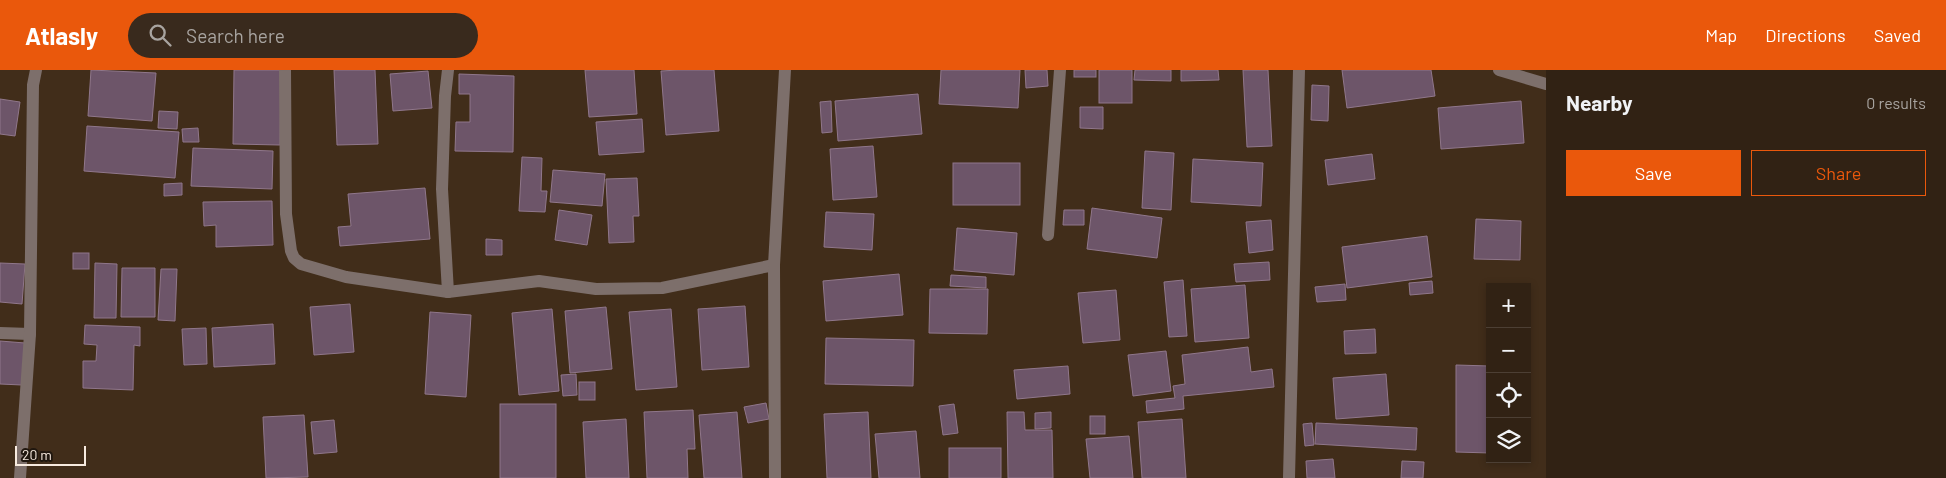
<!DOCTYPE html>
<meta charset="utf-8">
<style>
body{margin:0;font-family:Barlow,sans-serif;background:#392a1d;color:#f1f3f6}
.controls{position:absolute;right:15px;bottom:15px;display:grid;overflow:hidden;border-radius:0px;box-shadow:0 2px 8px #0003}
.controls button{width:45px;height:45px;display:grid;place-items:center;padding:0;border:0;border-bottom:1px solid #4c3f34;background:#312214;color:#f1f3f6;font:25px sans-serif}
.scale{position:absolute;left:15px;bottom:12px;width:71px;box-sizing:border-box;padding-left:5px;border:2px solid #f7eadf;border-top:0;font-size:14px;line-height:18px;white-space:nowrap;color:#f7eadf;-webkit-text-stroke:4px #20170f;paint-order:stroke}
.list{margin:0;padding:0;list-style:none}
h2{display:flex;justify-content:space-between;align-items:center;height:65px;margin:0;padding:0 20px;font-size:21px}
h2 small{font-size:16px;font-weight:400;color:#a8a4a0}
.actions{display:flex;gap:10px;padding:15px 20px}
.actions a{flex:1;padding:11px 0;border:1px solid #ea580c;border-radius:0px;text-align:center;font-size:18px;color:#ea580c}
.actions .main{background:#ea580c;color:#fff}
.icon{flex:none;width:28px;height:28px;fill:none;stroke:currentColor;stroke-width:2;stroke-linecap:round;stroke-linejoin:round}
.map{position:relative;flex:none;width:1546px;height:408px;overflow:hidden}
header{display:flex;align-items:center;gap:30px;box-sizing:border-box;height:70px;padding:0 25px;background:#ea580c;color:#fff}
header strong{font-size:24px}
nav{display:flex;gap:28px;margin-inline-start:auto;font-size:18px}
.search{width:350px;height:45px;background:#392a1d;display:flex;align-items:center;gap:12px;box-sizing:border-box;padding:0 18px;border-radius:28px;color:#a8a4a0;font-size:19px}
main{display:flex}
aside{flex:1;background:#312214}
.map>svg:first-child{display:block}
.building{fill:#6d5569;stroke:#90778b}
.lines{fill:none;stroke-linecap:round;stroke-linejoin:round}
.minor{stroke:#7d6f6b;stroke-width:12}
</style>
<header>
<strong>Atlasly</strong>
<div class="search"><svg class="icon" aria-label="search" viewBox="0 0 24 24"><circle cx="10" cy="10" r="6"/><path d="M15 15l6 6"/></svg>Search here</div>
<nav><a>Map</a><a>Directions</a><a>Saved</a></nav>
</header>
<main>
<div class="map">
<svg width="1546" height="408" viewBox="0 0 1546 408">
<rect width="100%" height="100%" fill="#412d1a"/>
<!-- building -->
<g class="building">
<path d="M91,0L156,3L152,51L88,46Z"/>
<path d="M234,0H281L280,75L233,74Z"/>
<path d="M334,0H375L378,74L337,75Z"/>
<path d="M585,0H634L637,44L589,47Z"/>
<path d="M678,0H714L719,61L666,65L661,1Z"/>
<path d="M941,0H1020L1018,38L939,34Z"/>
<path d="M1025,0H1047L1048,16L1026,18Z"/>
<rect x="1074" y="0" width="22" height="7"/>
<rect x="1099" y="0" width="33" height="33"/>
<path d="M1135,0H1171V11L1134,10Z"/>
<path d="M1181,0H1218L1219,10L1181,11Z"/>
<path d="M1243,0H1268L1272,76L1247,77Z"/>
<path d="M1342,0H1431L1435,26L1347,38Z"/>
<path d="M428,1L432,38L393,41L390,4Z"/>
<path d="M459,4L514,6L513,82L455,81L456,52H470V24H459Z"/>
<path d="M1312,15L1329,16L1328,51L1311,50Z"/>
<path d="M918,24L922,64L838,71L835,31Z"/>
<path d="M0,29L20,32L15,66L0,64Z"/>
<path d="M831,31L832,62L822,63L820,32Z"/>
<path d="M1521,31L1524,73L1441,79L1438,38Z"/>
<path d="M1080,37H1103V59L1080,58Z"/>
<path d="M159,41L178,42L177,59L158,58Z"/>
<path d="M642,49L644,82L599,85L596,52Z"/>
<path d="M87,56L179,62L175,108L84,101Z"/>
<path d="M198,58L199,72H183L182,59Z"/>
<path d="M873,76L877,127L833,130L830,79Z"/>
<path d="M193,78L273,81L272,119L191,116Z"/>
<path d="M1145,81L1174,83L1171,140L1142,138Z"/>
<path d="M1372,84L1375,109L1328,115L1325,90Z"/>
<path d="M522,87L542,88L541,121H547L545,142L519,141Z"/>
<path d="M1193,89L1263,93L1261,136L1191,132Z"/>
<rect x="953" y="93" width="67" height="42"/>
<path d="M553,100L605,104L602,136L550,132Z"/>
<path d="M637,108L639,146H633L634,172L609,173L606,109Z"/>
<path d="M182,113V125L164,126V114Z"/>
<path d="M425,118L430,169L340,176L338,157L351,156L348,124Z"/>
<path d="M272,131L273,175L216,177V155L204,156L203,132Z"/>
<path d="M1092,138L1162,148L1157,188L1087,179Z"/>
<path d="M559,140L592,145L587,175L555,170Z"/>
<path d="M1064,140H1084V155H1063Z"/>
<path d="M826,142L874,144L872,180L824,177Z"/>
<path d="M1476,149L1521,151L1520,190L1474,189Z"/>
<path d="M1271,150L1273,180L1249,183L1246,152Z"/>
<path d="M957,158L1017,163L1014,205L954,200Z"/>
<path d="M1427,166L1432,207L1347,218L1342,177Z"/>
<path d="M486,169L502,170V185H486Z"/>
<rect x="73" y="183" width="16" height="16"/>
<path d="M1269,192L1270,210L1236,212L1234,194Z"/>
<path d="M0,193L25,194L22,234L0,232Z"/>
<path d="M95,193L117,194L116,248H94Z"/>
<path d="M122,198H155V247H121Z"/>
<path d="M161,199H177L175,251L158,250Z"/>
<path d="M899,204L903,245L826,251L823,211Z"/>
<path d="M951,205L986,207V218L950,216Z"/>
<path d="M1183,210L1187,266L1169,267L1164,212Z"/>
<path d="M1432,211L1433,223L1410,225L1409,213Z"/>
<path d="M1345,214L1346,230L1317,232L1315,217Z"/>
<path d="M1245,215L1249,268L1195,272L1191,219Z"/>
<path d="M930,219H988L987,264L929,263Z"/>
<path d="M1116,220L1120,270L1083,273L1078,223Z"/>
<path d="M350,234L354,282L314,285L310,237Z"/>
<path d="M745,236L749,297L702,300L698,239Z"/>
<path d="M606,237L612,299L570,303L565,241Z"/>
<path d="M552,239L559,321L519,325L512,243Z"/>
<path d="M671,239L677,317L636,320L629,242Z"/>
<path d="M430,242L471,245L466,327L425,324Z"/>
<path d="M273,254L275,294L214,297L212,258Z"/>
<path d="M85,255L140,257V276L134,275L133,320L83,318V291H96L97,275L84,274Z"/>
<path d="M206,258L207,294L184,295L182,259Z"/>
<path d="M1375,259L1376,283L1345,284L1344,261Z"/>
<path d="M826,268L914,270L913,316L825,314Z"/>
<path d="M0,271L25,273L22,315L0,314Z"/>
<path d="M1248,277L1251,302L1272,299L1274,317L1183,326L1184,339L1147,343L1146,331L1175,328L1173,316L1185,314L1182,285Z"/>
<path d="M1166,281L1171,321L1133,326L1128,285Z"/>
<path d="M1456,295L1490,296V383L1456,382Z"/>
<path d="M1068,296L1070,324L1017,329L1014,300Z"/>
<path d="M576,304L577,325L563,326L561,305Z"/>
<path d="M1386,304L1389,345L1336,349L1333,308Z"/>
<rect x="579" y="312" width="16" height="18"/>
<path d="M766,333L769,349L748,353L744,337Z"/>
<rect x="500" y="334" width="56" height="74"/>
<path d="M954,334L958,363L943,365L939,336Z"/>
<path d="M693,340L695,379H687L688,408H647L644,342Z"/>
<path d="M737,342L742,408H704L699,345Z"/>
<path d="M868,342L871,408H827L824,344Z"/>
<path d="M1007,342H1024L1025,360H1052L1053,408H1008Z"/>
<path d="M1051,342V358L1035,359V343Z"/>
<path d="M304,345L308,407L266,408L263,347Z"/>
<rect x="1090" y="346" width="15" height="18"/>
<path d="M626,349L629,408H586L583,352Z"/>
<path d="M1182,349L1186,408H1142L1138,352Z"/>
<path d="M334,350L337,382L314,384L311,352Z"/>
<path d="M1312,353L1314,375L1305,376L1303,354Z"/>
<path d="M1316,353L1417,358L1416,380L1315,374Z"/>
<path d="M916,361L920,408H879L875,364Z"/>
<path d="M1129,366L1133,408H1090L1086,369Z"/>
<rect x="949" y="378" width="52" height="30"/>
<path d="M1333,389L1335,408H1307L1306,391Z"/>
<path d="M1402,391L1424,392L1423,408H1401Z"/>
</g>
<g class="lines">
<!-- minor -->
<g class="minor">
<path d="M285,0L286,144L291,181L294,188L301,194L346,207L448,222L539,211L596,219L662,218L774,195"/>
<path d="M1499,0L1546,14"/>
<path d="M1048,165L1060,0"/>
<path d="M448,222L442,119L445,26L448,0"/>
<path d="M0,263L30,264"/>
<path d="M20,408L30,264L33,15L36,0"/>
<path d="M775,408L774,195L785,0"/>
<path d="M1289,408L1299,0"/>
</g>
</g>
</svg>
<div class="controls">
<button>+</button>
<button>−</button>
<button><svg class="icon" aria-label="locate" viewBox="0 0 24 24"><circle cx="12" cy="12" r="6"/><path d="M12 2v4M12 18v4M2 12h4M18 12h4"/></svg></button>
<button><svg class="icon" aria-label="layers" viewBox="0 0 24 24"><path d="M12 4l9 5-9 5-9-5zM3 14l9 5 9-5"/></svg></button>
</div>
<div class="scale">20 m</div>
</div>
<aside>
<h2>Nearby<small>0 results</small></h2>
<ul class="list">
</ul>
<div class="actions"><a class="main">Save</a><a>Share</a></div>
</aside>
</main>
